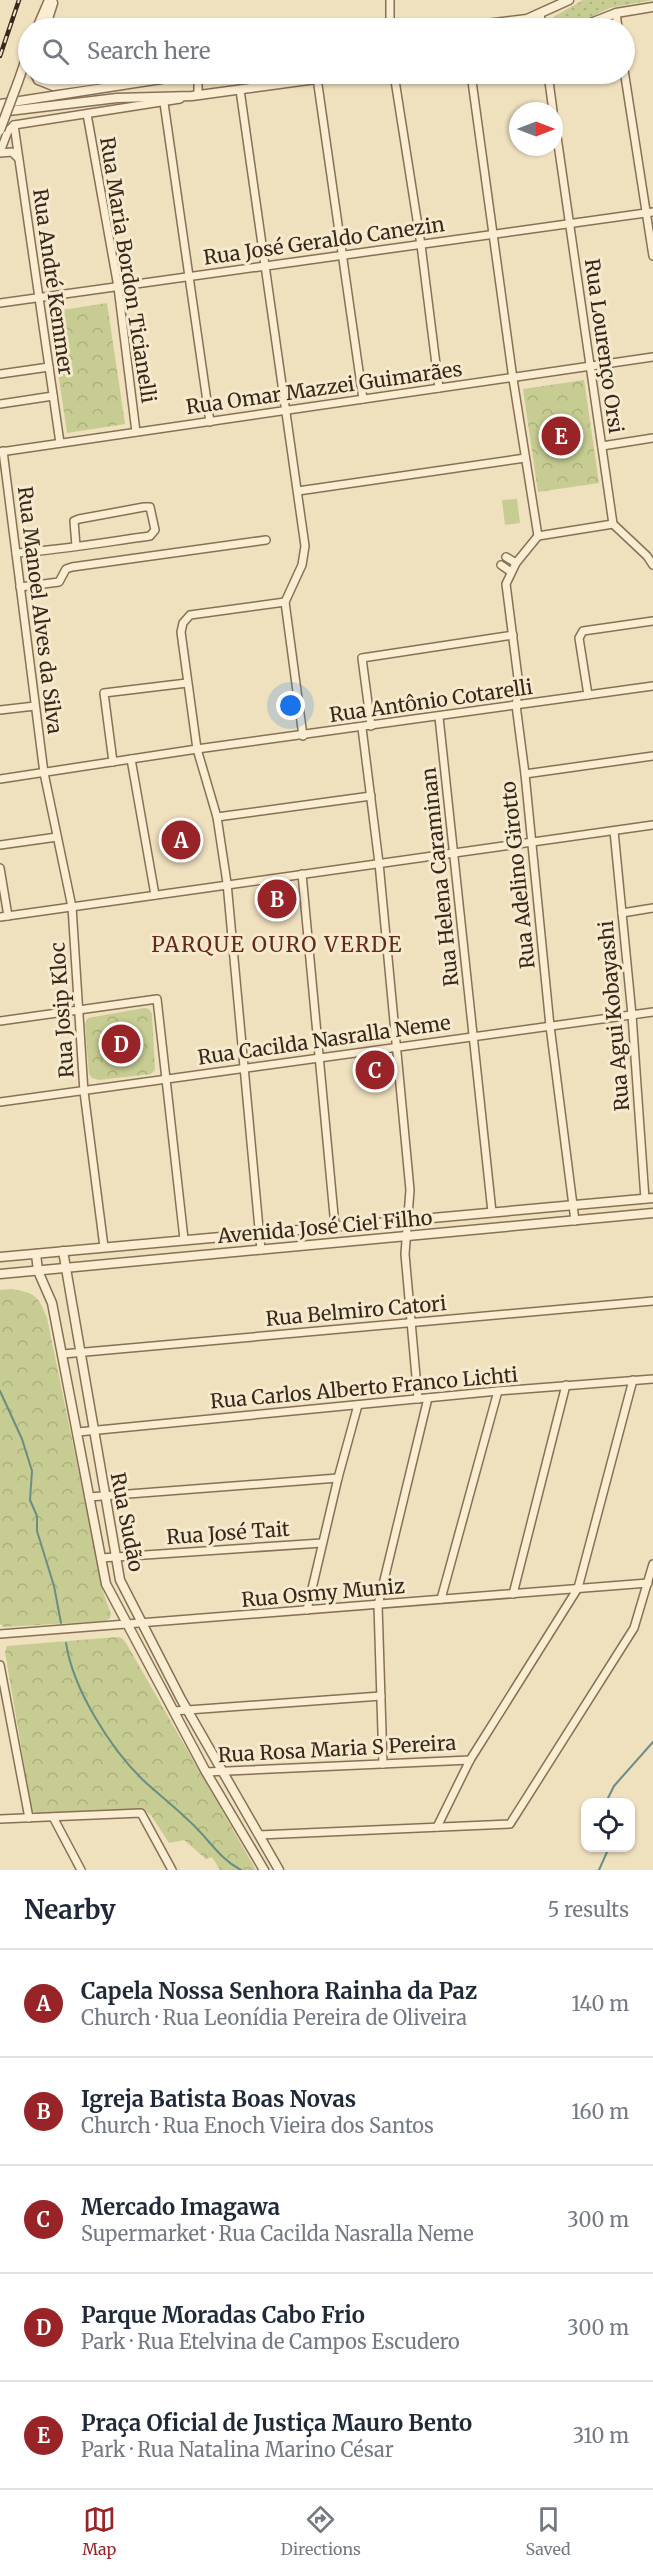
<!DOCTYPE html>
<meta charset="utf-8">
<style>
body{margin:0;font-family:Merriweather,serif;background:#f6f6f7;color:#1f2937}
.controls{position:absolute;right:18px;bottom:18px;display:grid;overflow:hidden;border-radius:12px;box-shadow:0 2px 4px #0004}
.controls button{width:54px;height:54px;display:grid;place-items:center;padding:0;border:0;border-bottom:2px solid #e0e1e3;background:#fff;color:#1f2937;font:30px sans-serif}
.compass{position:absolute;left:509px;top:102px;width:54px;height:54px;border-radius:50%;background:#fff;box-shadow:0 2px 4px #0004;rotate:90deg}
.you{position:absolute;left:291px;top:706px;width:21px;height:21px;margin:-15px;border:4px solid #fff;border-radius:50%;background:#1a73e8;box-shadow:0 0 0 9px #1a73e833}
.badge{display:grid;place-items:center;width:39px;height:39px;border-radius:50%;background:#992427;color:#fff;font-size:20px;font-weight:700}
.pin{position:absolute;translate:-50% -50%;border:3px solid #fff;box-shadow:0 2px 6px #0006}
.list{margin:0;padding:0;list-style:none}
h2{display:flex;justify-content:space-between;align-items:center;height:78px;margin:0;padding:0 24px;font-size:26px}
h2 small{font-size:20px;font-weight:400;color:#747a83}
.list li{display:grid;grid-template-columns:39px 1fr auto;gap:18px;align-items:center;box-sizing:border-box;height:108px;padding:0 24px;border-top:2px solid #e0e1e3}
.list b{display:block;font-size:22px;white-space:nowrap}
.list p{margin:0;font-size:20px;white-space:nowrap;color:#747a83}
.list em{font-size:20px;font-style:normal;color:#747a83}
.icon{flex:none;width:33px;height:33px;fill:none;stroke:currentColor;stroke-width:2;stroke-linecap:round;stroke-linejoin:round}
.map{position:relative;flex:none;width:653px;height:1870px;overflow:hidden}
.search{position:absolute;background:#fff;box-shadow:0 2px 4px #0004;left:18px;right:18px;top:18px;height:66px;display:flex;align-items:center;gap:15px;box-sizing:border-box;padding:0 21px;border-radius:33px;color:#747a83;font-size:22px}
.sheet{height:618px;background:#fff}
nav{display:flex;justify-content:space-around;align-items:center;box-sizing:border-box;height:84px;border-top:2px solid #e0e1e3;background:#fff;font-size:16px;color:#747a83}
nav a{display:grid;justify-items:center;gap:3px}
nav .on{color:#992427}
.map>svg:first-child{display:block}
.grass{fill:url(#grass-dots)}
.forest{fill:url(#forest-crowns)}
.garden{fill:#c7cd92}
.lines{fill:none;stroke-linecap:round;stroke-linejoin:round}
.stream{stroke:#698e84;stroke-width:2}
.minor-casing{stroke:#887056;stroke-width:10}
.tertiary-casing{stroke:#887056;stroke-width:11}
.minor{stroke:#faedd1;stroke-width:7}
.tertiary{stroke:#faedd1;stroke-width:8}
.rail-casing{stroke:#37281b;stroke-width:4.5}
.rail{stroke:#f6eace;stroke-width:2;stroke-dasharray:7;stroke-linecap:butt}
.tertiary-bridge-casing{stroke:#887056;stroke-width:11;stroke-linecap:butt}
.tertiary-bridge{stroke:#faedd1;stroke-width:8}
.labels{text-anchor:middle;stroke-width:6;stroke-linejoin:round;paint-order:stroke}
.street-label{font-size:20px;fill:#37281b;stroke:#f6eace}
.neighbourhood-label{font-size:21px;letter-spacing:1.5px;fill:#652819;stroke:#f6eace}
</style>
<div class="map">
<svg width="653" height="1870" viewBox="0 0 653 1870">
<defs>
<pattern id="grass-dots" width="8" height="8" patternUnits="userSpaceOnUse" patternTransform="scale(1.5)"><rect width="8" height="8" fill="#c7cd92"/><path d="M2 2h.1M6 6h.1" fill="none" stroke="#acb07d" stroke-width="1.8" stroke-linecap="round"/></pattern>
<pattern id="forest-crowns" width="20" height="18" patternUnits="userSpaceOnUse" patternTransform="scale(1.5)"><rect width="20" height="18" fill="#c7cd92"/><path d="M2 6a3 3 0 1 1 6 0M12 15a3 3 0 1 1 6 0" fill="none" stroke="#acb07d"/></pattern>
</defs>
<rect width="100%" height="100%" fill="#efe0be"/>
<!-- grass -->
<path class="grass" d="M583,0H653L609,8L570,28H552L550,19Z"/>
<!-- forest -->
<g class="forest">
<path d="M107,303L125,424L67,433L49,312Z"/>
<path d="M584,380L599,483L538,492L523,389Z"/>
<path d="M144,1008L149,1009L152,1014L155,1070L151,1074L99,1080L92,1078L89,1074L85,1024L88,1018Z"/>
<path d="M11,1289C35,1293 38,1295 47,1318L104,1595L111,1614L110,1618L105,1621L4,1627L0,1624V1290Z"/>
<path d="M117,1637L122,1638L126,1643L256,1870H220L212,1857L206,1859L184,1840L169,1843L151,1815L144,1810L39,1813L32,1811L5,1652L7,1646Z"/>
</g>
<!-- garden -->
<path class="garden" d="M517,499L520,523L505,525L502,500Z"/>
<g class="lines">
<!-- stream -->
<g class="stream">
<path d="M0,1391L22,1439L32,1471L30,1500L37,1516V1531L54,1586L61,1623"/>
<path d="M66,1643C73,1689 110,1748 143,1780C158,1794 174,1806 188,1820C207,1836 218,1858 241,1870"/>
<path d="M606,1802L614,1786L653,1742"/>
<path d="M599,1870L607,1852L606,1848"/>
</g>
<!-- minor casing -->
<g class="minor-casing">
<g id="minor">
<path d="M616,13L618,28"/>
<path d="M540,14L542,28"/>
<path d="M390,28V0"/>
<path d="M624,70L653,256"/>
<path d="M198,74V95"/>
<path d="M394,74L421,245L439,388"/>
<path d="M471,74L513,379L538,536"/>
<path d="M548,74L553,111"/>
<path d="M317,78L363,399"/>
<path d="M240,90L305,546L302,565L285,602L303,736"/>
<path d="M164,103L210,422"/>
<path d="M87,114L118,287L136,432"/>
<path d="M554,116L613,524L647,556L653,565"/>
<path d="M14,125L60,443"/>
<path d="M0,152L8,131L14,125L180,99"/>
<path d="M0,153L12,152L18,158"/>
<path d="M0,303L653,212"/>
<path d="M0,374L49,367"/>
<path d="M0,404L53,396"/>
<path d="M602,446L653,438"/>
<path d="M3,451L44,773L72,907L84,1092L104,1247"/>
<path d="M0,452L653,357"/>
<path d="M298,491L525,458"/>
<path d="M538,536L516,563L506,584L519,686L516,705L525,774L550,1026L575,1221"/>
<path d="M538,536L613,524"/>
<path d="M16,553C61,550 106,542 150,536L155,530L150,507H144L79,519L74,521L76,546"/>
<path d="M506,557L516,563"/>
<path d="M501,565L511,572"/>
<path d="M20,587L59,582L66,569L72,567L266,540"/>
<path d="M588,695L579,638L583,631L653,621"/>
<path d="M0,710L35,706"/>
<path d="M439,717L492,1212"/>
<path d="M371,726L362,658L513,635"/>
<path d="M362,728L379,863L410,1190L405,1254L418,1399"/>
<path d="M131,759L155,895"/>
<path d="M113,762L104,693L187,683"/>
<path d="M525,774L653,756"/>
<path d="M0,779L197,749L653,686"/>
<path d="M217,817L371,796"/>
<path d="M614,831L632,1015L645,1199"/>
<path d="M0,845L57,837"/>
<path d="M0,868L8,916"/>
<path d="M302,874L335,1226"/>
<path d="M622,913L653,908"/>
<path d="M0,917L653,825"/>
<path d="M0,1021L157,999L184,1239"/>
<path d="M0,1102L653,1012"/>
<path d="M261,1250L227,883L217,817L197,749L181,632L183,623L190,615L285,602"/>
<path d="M63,1354L653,1301"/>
<path d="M78,1432L498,1391L653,1379"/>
<path d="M89,1497L338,1478"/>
<path d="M101,1558L322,1543"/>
<path d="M513,1594L566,1385"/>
<path d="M441,1599L498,1391"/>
<path d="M307,1610L338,1478L358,1405"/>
<path d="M0,1634L648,1583"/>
<path d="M0,1665L29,1818"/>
<path d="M174,1711L381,1696"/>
<path d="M383,1764L378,1605L428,1398"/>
<path d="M206,1772L470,1760"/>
<path d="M53,1817L81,1870"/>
<path d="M0,1819L141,1813L172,1870"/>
<path d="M437,1827L470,1760L578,1588L633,1380"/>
<path d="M259,1835L510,1824L634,1628L653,1564"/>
</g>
</g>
<!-- tertiary casing -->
<g class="tertiary-casing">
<g id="tertiary">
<path d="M37,28L49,0"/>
<path d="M45,28L53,3"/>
<path d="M454,28L527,19L569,0"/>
<path d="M578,28L616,13L653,7"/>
<path d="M35,74L38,80L53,86L140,74"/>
<path d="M18,82L28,53"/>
<path d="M0,104L161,79L174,74"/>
<path d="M0,112L117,98L192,96L353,74"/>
<path d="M63,1251L120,1580L181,1699L279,1870"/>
<path d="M36,1254L38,1271L52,1303L106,1584L206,1772L264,1870"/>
<path d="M0,1257L653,1198"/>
<path d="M0,1274L653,1213"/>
</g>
</g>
<!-- minor -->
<use href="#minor" class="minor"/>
<!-- tertiary -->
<use href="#tertiary" class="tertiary"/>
<!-- rail casing -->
<g class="rail-casing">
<path id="rail" d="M0,56L19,0"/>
</g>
<!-- rail -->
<use href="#rail" class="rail"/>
<!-- tertiary-bridge casing -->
<g class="tertiary-bridge-casing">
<path id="tertiary-bridge" d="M0,130L18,82"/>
</g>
<!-- tertiary-bridge -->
<use href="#tertiary-bridge" class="tertiary-bridge"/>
</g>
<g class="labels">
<!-- street labels -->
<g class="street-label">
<text transform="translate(324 241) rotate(-8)" y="7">Rua José Geraldo Canezin</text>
<text transform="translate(128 270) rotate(81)" y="7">Rua Maria Bordon Ticianelli</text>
<text transform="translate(53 282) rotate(82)" y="7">Rua André Kemmer</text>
<text transform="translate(604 346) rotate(82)" y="7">Rua Lourenço Orsi</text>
<text transform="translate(324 388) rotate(-8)" y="7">Rua Omar Mazzei Guimarães</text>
<text transform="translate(40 610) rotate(83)" y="7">Rua Manoel Alves da Silva</text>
<text transform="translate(431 701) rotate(-8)" y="7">Rua Antônio Cotarelli</text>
<text transform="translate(518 875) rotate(-96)" y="7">Rua Adelino Girotto</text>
<text transform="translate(440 877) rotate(-96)" y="7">Rua Helena Caraminan</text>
<text transform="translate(62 1010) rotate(-94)" y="7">Rua Josip Kloc</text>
<text transform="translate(614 1016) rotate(-95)" y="7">Rua Agui Kobayashi</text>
<text transform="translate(324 1040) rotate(-8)" y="7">Rua Cacilda Nasralla Neme</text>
<text transform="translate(325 1227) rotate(-5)" y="7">Avenida José Ciel Filho</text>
<text transform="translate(356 1311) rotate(-5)" y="7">Rua Belmiro Catori</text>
<text transform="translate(364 1388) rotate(-5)" y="7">Rua Carlos Alberto Franco Lichti</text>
<text transform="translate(127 1522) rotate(79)" y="7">Rua Sudão</text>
<text transform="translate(228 1533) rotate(-4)" y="7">Rua José Tait</text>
<text transform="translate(323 1593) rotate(-5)" y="7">Rua Osmy Muniz</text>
<text transform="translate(337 1749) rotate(-3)" y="7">Rua Rosa Maria S Pereira</text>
</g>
<!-- neighbourhood labels -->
<g class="neighbourhood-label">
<text x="277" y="952">PARQUE OURO VERDE</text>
</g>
</g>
</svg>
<div class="controls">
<button><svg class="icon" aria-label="locate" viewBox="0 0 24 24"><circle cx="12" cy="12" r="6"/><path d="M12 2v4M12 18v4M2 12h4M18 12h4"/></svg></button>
</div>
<svg class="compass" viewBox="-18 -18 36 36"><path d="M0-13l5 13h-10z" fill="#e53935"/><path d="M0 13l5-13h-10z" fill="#747a83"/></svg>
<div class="you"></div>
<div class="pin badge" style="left:181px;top:840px">A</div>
<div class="pin badge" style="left:277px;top:899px">B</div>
<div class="pin badge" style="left:375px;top:1070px">C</div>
<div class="pin badge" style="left:121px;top:1044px">D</div>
<div class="pin badge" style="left:561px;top:436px">E</div>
<div class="search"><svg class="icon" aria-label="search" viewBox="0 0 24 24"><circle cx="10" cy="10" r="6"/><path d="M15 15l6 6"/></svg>Search here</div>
</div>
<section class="sheet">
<h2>Nearby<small>5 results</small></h2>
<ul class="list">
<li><span class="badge">A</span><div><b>Capela Nossa Senhora Rainha da Paz</b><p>Church · Rua Leonídia Pereira de Oliveira</p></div><em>140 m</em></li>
<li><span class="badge">B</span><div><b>Igreja Batista Boas Novas</b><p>Church · Rua Enoch Vieira dos Santos</p></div><em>160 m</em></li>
<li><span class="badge">C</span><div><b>Mercado Imagawa</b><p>Supermarket · Rua Cacilda Nasralla Neme</p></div><em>300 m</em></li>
<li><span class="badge">D</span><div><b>Parque Moradas Cabo Frio</b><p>Park · Rua Etelvina de Campos Escudero</p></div><em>300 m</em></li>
<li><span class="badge">E</span><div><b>Praça Oficial de Justiça Mauro Bento</b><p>Park · Rua Natalina Marino César</p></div><em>310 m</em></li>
</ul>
</section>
<nav>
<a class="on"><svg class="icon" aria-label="map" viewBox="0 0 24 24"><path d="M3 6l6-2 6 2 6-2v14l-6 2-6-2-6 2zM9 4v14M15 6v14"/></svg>Map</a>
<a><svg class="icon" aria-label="directions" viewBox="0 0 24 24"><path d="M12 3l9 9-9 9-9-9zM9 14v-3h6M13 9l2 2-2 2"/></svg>Directions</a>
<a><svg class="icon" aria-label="saved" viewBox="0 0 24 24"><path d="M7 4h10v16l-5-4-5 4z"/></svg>Saved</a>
</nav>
